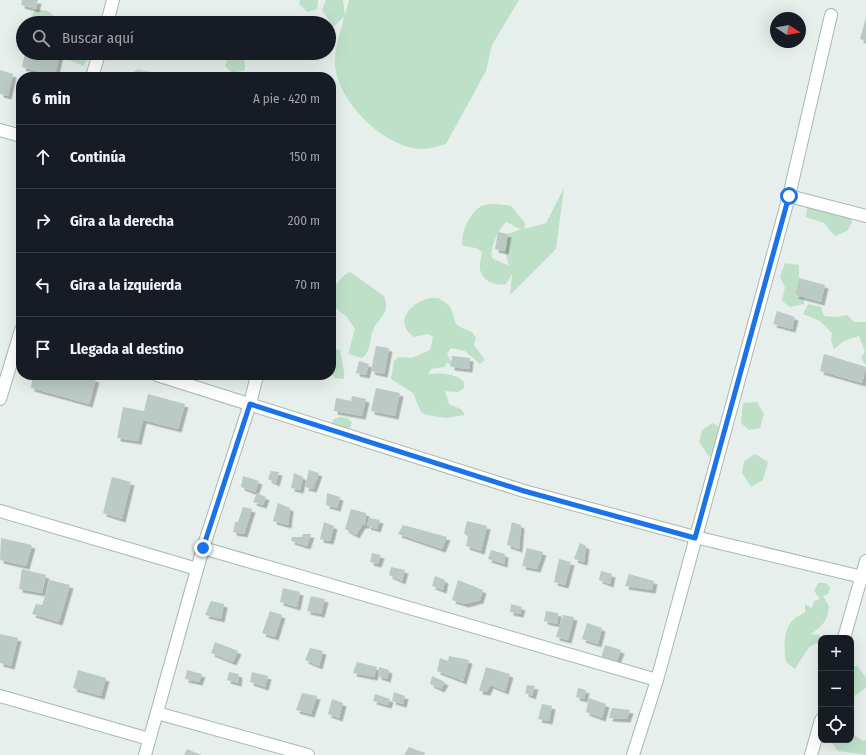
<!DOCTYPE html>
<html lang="es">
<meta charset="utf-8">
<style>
body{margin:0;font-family:"Fira Sans Condensed",sans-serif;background:#242831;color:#f1f3f6}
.controls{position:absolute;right:12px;bottom:12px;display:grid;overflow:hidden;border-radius:8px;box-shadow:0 4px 16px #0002}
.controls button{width:36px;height:36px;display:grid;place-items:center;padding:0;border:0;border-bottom:1px solid #363941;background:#171b24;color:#f1f3f6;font:20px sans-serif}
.compass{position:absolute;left:770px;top:12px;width:36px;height:36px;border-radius:50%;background:#171b24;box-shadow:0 4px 16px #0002;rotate:101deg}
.stop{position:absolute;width:12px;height:12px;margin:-9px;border:3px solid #1a73e8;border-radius:50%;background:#fff}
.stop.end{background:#1a73e8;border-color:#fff;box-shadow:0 1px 4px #0008}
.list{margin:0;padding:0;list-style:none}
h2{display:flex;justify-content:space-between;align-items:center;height:52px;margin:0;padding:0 16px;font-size:17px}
h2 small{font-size:13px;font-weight:400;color:#9ea1a6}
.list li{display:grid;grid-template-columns:26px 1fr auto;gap:12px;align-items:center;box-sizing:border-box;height:64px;padding:0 16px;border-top:1px solid #363941}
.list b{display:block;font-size:15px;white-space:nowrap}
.list em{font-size:13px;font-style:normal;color:#9ea1a6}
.icon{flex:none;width:22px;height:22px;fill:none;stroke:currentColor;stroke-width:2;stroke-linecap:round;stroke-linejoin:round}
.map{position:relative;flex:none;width:866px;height:755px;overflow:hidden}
.search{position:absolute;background:#171b24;box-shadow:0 4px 16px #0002;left:16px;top:16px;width:320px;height:44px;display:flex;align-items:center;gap:10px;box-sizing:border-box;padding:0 14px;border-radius:22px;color:#9ea1a6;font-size:15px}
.panel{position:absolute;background:#171b24;box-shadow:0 4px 16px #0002;left:16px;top:72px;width:320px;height:308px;border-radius:16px}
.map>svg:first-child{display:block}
.green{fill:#bfe0c8;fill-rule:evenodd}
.building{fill:#bbcac4;filter:url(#shadow)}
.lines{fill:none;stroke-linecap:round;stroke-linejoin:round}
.minor-casing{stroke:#a8b8b2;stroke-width:14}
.minor{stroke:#fff;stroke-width:12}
.route{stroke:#1a73e8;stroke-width:5}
</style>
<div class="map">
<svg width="866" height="755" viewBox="0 0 866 755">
<defs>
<filter id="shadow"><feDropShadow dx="3.5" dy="3.5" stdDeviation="0" flood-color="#0004"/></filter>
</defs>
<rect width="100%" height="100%" fill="#e6efeb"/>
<!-- green -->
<g class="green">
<path d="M300,0H318L317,9L307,12L299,4Z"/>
<path d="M326,0H343L345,15L349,0H519L492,45L486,71L446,144C438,146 428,150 419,149C382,146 333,98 335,59C336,45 341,31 344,17L333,27L322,10Z"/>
<path d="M36,9L48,11L63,23H27Z"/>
<path d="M66,53H91L83,66L67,59Z"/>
<path d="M230,53L244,56L245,70L232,73L225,66Z"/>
<path d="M138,69L155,73L156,77H125Z"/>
<path d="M564,188L556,249L510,295L512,274L506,284C494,287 478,279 480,264C480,260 482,256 482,252L476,248L463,246C459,235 471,210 482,206C491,202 503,205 511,206L525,223L524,229L546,223ZM506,222C512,224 516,229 522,229L508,234L505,251L509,266L492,258C490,247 498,230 506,222Z"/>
<path d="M808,200L846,210L852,222L847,231L835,236L824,223L806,217Z"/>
<path d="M785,263L799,265V278L795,295L804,298V304L790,307L782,301L785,287L780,277Z"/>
<path d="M350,272L384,296C391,315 379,316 373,330C369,340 372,350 362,358L348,354L355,329L347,317L332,305C331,291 337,278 350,272Z"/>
<path d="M430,298H438L449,305C459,324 448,323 472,332L476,338L474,345L485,360L480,364L465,351L451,348L447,354L450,360L457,363L451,367L448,362L444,367L431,369L428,374C439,373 456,373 464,382V388L458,392L445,391L449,404L461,409L465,415L446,418L426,415L421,412L413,393L391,379L394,361L399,357L412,358L430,350L433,337L428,334L414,337C392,321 412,302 430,298Z"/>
<path d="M808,304L821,307L824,316L836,317L847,315L854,322H866V365L861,358L865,352L859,336L844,341L834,349L831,340L832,333L820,321L803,314Z"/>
<path d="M331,348L340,350L344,372V379L335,378L331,374Z"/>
<path d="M757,402L764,414L760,428L749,430L741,423L743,403Z"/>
<path d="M340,417L347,418L352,422L347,435L331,424L334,419Z"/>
<path d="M713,423L725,431L721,449L709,457L699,442L702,430Z"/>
<path d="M755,454L768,462L763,480L751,487L742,473L744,461Z"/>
<path d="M818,583H826L830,587L828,594L823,596L829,606C828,620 823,626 811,634L819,635L821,641L809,647L795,669L786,662C784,649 783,631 792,621C795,617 801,615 805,612V604L812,608L814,601L820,599L814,591Z"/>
<path d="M857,665L866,678V688L851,698V668Z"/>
<path d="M852,734L863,741L866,740V755L838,751L831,741L851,740Z"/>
</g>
<!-- building -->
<g class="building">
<path d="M22,0H38L36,9L21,5Z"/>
<path d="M866,17V41L860,39Z"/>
<path d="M25,53H60L55,76L22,67Z"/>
<path d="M0,70L13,74L8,96L0,94Z"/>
<path d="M498,232L508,234L505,251L495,249Z"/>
<path d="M799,278L825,285L821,302L795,295Z"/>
<path d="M777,311L795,317L792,329L773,324Z"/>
<path d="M376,346L389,348L384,374L371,371Z"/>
<path d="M824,354L866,367L862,383L820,371Z"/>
<path d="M452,356L470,358L469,369L451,367Z"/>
<path d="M359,361L369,364L366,375L356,373Z"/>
<path d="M33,375H82L96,379L89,404L31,388Z"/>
<path d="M376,388L400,393L395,416L371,411Z"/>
<path d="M148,394L185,404L178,429L143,420L138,441L117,438L123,407L144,411Z"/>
<path d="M352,396L366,399L362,416L334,411L336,398L351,401Z"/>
<path d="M309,470L319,473L313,489L305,487Z"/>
<path d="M271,471L279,472L276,483L268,479Z"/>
<path d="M294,473L303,477L300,490L291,488Z"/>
<path d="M243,476L259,481L255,492L241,487Z"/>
<path d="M112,477L131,482L122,519L103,513Z"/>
<path d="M257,493L266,497L263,505L253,502Z"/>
<path d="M327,493L340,497L337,508L326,505Z"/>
<path d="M278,503L290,508L288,525L273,521Z"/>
<path d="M243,507L252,509L244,534L233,532L235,522H238Z"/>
<path d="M351,509L366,513V525H362L356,535L345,529Z"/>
<path d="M369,518L380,520L377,529L367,526Z"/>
<path d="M467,521L487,526L481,551L466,546L468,537L464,533Z"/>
<path d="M324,522L334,526L330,541L320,539Z"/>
<path d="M512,522L521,525L519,549L507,545Z"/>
<path d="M403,525L447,537L442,549L398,534Z"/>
<path d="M303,534H311L307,546L291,541L292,537H302Z"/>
<path d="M1,538L32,545L26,566L0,560Z"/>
<path d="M580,543L586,546L584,562L574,559Z"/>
<path d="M527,548L543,552L537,569L522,566Z"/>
<path d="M491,550L505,554L504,564L488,559Z"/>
<path d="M372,553L381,555L378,564L370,562Z"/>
<path d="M559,559L571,562L565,585L554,582Z"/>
<path d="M391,567L405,570L402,581L389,575Z"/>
<path d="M22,569L46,575L42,593L19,589Z"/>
<path d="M601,571L612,574L610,584L599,580Z"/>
<path d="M629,574L654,581L652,590L625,586Z"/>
<path d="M435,576L445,580L443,590L432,586Z"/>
<path d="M50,580L70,585L59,622L32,614L36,604L42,605Z"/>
<path d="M458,580L483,590L480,600L465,604L452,600Z"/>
<path d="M283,588L300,592L297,607L280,602Z"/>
<path d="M311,596L325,599L321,614L307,611Z"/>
<path d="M211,601L224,604L221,619L205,615Z"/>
<path d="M511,604L522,607L520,614L510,612Z"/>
<path d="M270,611L282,615L275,637L262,633Z"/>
<path d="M546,611L558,613L557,624L544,621Z"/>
<path d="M563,615L574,617L568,640L556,637Z"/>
<path d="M587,623L602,628L598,644L582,639Z"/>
<path d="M0,634L18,638L11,666L0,663Z"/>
<path d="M215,642L238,651L233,662L211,653Z"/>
<path d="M605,645L621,650L616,664L601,658Z"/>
<path d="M310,648L323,651L319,666L305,660Z"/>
<path d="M449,656L469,660L463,681L437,671L440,658L448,661Z"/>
<path d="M357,662L377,667L374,677L353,673Z"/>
<path d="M379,667L389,670L387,679L378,676Z"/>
<path d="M486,667L510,674L505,691L490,685L487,692L479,691Z"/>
<path d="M78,670L106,678L101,696L73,688Z"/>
<path d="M187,670L202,674L199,682L185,679Z"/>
<path d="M229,672L239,674L238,683L227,680Z"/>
<path d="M252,672L268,676L265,687L250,682Z"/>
<path d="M432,676L445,682L441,689L430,684Z"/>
<path d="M527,685L535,686L532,696L525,693Z"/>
<path d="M578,688L586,690L584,699L576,697Z"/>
<path d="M394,692L405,696L403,704L392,701Z"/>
<path d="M302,693L317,696L311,714L296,710Z"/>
<path d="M375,694L390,699L388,705L373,701Z"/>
<path d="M589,698L606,704L602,718L586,712Z"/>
<path d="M332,699L343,703L339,718L328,714Z"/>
<path d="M542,704L552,706L549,721L538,719Z"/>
<path d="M612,708L630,710L627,719L609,718Z"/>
<path d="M409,747L425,753L424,755H404Z"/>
<path d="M187,749L201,755H184Z"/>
</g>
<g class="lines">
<!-- minor casing -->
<g class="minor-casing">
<g id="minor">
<path d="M107,23L113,0"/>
<path d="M92,77L99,53"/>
<path d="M0,130L21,136"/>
<path d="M789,196L866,216"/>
<path d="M157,375L524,491L695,537L866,578"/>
<path d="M0,399L21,330"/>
<path d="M0,511L197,569"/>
<path d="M203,548L657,680"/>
<path d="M844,638L866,561"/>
<path d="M0,696L149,739"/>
<path d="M157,713L308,755"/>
<path d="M145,755L203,548L250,404L257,375"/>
<path d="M633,755L657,680L789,196L831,15"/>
<path d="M811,755L821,720"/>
</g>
</g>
<!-- minor -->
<use href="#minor" class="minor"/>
</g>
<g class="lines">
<!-- route -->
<path class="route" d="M203,548L250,404L524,491L695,538L789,196"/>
</g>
</svg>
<div class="controls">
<button>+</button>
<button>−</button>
<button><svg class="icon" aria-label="locate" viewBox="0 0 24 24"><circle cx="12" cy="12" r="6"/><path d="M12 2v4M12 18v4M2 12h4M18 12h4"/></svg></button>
</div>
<svg class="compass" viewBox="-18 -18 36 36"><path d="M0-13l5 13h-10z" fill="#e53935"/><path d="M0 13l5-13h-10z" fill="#9ea1a6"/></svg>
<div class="stop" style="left:789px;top:196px"></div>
<div class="stop end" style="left:203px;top:548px"></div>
<div class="search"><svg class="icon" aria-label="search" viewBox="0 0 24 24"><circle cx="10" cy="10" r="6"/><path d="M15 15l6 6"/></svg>Buscar aquí</div>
<section class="panel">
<h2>6 min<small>A pie · 420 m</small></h2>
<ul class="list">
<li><svg class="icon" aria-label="ahead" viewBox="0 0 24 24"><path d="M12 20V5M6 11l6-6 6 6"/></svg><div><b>Continúa</b></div><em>150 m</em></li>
<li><svg class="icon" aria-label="right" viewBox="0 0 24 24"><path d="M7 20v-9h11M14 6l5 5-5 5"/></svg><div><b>Gira a la derecha</b></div><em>200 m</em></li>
<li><svg class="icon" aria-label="left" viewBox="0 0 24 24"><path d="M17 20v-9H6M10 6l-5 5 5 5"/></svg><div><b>Gira a la izquierda</b></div><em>70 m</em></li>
<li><svg class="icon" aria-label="arrive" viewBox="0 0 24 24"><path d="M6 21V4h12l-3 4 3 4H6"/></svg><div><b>Llegada al destino</b></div></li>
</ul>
</section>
</div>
